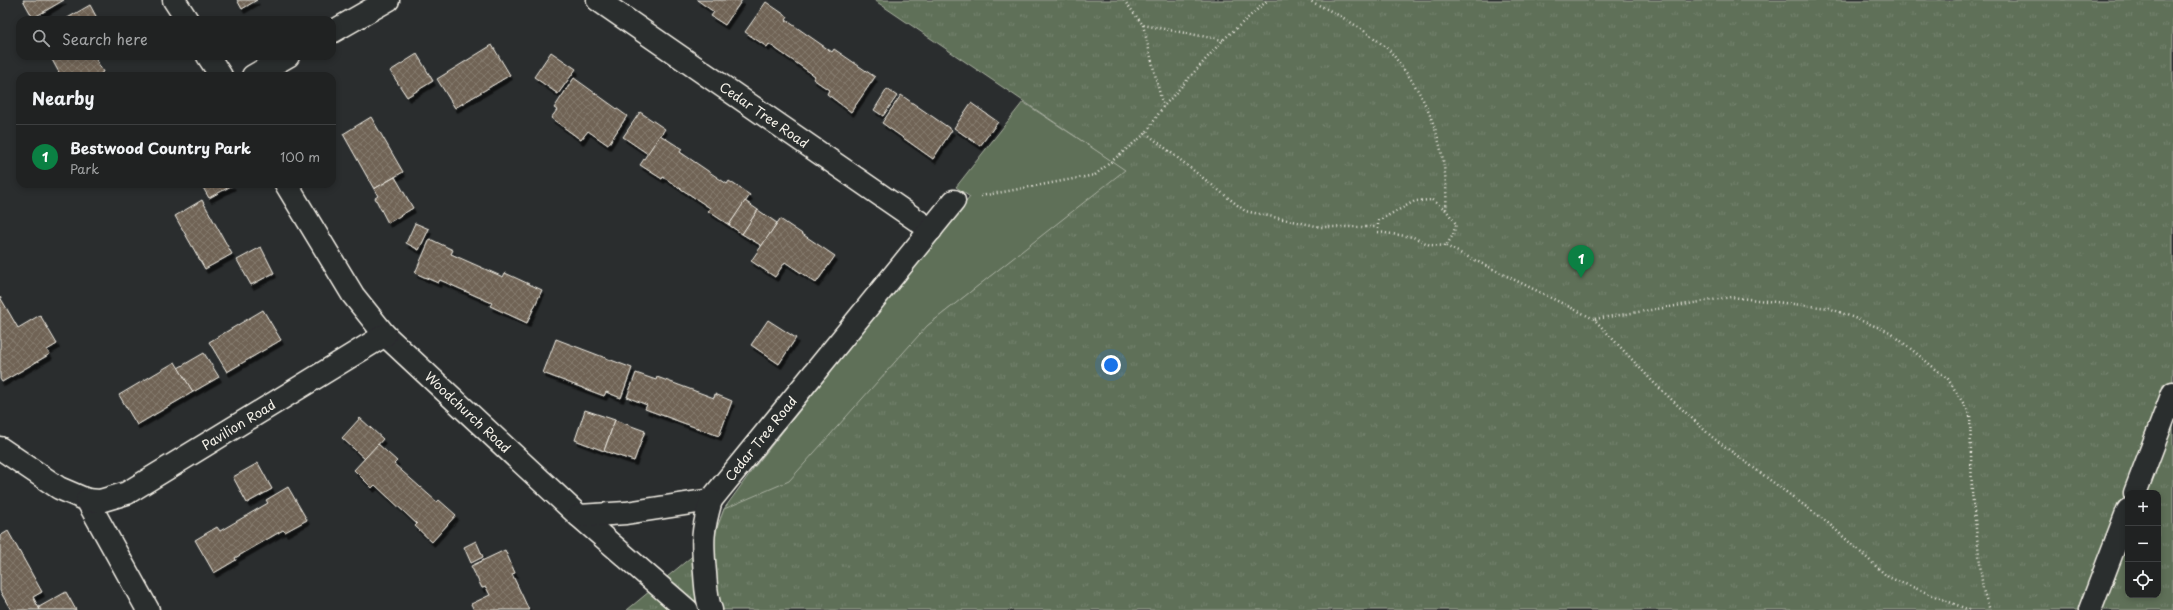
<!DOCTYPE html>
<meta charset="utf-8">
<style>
body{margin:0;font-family:"Playpen Sans",sans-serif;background:#2d2f2f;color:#f1f3f6}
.controls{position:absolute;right:12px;bottom:12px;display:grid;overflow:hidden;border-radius:8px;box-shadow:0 2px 6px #0003}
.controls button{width:36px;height:36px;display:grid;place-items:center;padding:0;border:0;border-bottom:1px solid #3d3f40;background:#202222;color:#f1f3f6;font:20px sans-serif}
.you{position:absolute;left:1111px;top:365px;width:14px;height:14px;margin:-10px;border:3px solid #fff;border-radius:50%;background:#1a73e8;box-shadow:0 0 0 6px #1a73e833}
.badge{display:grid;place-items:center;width:26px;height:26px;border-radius:50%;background:#0b8043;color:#fff;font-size:13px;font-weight:700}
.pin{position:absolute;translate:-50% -33px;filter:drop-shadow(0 1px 2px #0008)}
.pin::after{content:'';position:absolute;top:21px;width:14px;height:12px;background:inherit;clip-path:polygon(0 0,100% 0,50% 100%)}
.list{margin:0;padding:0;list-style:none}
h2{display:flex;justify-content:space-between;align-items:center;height:52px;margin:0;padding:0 16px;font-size:17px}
h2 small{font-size:13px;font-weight:400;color:#a2a4a5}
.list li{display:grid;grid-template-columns:26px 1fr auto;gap:12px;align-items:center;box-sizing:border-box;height:64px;padding:0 16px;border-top:1px solid #3d3f40}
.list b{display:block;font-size:15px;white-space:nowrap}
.list p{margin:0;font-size:13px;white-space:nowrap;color:#a2a4a5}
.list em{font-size:13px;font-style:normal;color:#a2a4a5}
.icon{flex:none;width:22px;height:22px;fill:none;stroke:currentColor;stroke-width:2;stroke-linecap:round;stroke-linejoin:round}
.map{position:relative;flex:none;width:2173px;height:610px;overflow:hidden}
.search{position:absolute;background:#202222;box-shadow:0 2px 6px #0003;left:16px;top:16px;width:320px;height:44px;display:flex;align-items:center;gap:10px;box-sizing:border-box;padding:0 14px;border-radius:12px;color:#a2a4a5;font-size:15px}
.panel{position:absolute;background:#202222;box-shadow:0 2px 6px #0003;left:16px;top:72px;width:320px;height:116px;border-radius:12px}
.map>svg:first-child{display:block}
.green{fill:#5e6f58;stroke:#a9b0a0}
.park{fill:url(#park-tufts);stroke:#a9b0a0;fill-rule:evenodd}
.building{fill:url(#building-cross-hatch);stroke:#f4f1e8;filter:url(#shadow)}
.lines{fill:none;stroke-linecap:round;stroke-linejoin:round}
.minor-casing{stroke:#f4f1e8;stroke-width:25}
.path{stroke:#f4f1e8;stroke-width:2.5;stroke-dasharray:1 3;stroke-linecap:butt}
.minor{stroke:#2a2d2e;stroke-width:22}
.labels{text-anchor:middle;stroke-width:3;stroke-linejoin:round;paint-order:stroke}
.street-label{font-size:13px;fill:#f4f1e8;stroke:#2a2d2e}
</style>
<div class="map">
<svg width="2173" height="610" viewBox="0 0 2173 610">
<defs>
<pattern id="park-tufts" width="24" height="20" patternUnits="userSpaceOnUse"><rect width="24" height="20" fill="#5e6f58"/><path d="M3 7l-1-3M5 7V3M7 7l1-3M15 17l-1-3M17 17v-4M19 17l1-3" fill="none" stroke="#768470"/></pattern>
<pattern id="building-cross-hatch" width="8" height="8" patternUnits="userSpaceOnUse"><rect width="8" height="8" fill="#6f6355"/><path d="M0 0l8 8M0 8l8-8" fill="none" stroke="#847a6d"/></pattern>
<filter id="shadow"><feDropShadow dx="2.5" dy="4.5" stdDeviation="0" flood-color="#0009"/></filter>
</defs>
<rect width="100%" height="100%" fill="#2a2d2e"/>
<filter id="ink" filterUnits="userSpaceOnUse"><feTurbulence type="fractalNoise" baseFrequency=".025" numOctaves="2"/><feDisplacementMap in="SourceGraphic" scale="8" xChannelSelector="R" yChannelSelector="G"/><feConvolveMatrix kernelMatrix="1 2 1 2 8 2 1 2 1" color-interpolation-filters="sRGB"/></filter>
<g filter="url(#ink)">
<!-- green -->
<path class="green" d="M1023,102L1126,170L927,326L781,610L713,539L724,509L753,469L970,197L956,187Z"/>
<!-- park -->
<path class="park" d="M874,0H2173V610H627L713,539L724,509L789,481L927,326L1125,170ZM2128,493H2158V595H2128Z"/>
<!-- building -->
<g class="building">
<path d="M23,0H64L33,18Z"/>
<path d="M237,0H257L242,9Z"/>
<path d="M697,0H742L725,25L711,16L714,12Z"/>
<path d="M766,2L788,17L786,20L832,52L834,49L875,77L851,112L827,94L829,90L813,79L815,76L769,44L767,47L745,32Z"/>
<path d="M90,5L98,20H64Z"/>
<path d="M492,45L510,75L455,108L437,79Z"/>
<path d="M551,52L576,69L558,94L534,77Z"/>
<path d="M417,54L433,81L407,97L390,71Z"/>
<path d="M50,56H94L103,72L97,76H61Z"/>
<path d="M574,78L627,116L608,145L588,131L581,140L551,118L557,110L554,108Z"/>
<path d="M887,89L897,96L883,116L874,110Z"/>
<path d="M901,95L952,130L933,159L882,123Z"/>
<path d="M971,103L998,122L980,146L954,128Z"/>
<path d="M640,112L665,129L648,154L623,137Z"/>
<path d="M371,117L403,172L374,189L343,134Z"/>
<path d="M660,135L682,149L680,152L727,184L729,181L750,195L729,225L708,211L710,208L663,177L662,179L640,165Z"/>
<path d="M395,177L413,208L388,223L375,198L378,196L374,189Z"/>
<path d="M201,184H232L233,185L209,198Z"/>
<path d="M202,200L232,254L205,269L175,216Z"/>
<path d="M745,201L758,210L742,234L729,225Z"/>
<path d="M758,210L777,223L762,246L742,234Z"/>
<path d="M780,219L835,256L816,283L785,262L775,277L751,261Z"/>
<path d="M415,223L429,229L419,250L406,243Z"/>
<path d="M430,239L453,250L451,254L503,277L505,273L542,290L527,323L490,306L492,303L440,280L438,283L415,273Z"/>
<path d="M261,247L274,273L251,285L237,260Z"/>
<path d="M0,297L18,328L40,315L57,344L47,350L50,354L2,382L0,379Z"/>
<path d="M263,310L281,340L227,372L209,342Z"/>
<path d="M768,320L796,338L779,364L751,345Z"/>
<path d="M556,339L632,368L621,398L606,392L604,396L543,373Z"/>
<path d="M204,353L219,377L193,392L178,368Z"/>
<path d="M175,362L193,392L137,425L119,395Z"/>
<path d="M636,373L656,380L657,377L714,398L715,394L732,401L719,436L645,409L647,405L627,397Z"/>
<path d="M585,410L615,420L604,451L575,440Z"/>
<path d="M360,418L383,439L365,459L342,438Z"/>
<path d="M615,420L645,431L634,461L604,451Z"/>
<path d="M378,444L397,461L394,464L437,502L439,500L456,515L432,542L415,526L417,524L375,485L372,488L354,470Z"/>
<path d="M258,463L272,489L247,503L233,477Z"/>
<path d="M288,487L307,520L285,532L283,530L235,558L236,560L214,573L195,540L217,527L220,531L268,503L266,500Z"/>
<path d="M8,531L42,592L33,597L40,610H11L0,591V536Z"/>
<path d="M476,541L483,557L471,563L464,547Z"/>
<path d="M505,550L515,573L512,574L529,610H474L471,604L490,595L486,587L482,588L471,566Z"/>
<path d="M66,592L76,610H40L39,607Z"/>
</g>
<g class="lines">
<!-- minor casing -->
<g class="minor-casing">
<g id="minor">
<path d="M174,0L187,20"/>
<path id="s1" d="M598,0L931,230"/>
<path d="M332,32L388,0"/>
<path d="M208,56L221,76"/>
<path d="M253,76L288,56"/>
<path id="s2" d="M286,184L353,295L385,335L579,516L687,610"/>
<path d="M0,448L59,488L87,500L148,610"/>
<path d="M2135,493L2173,393"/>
<path id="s3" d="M87,500L100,501L127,493L385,335"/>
<path id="s4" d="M579,516L626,513L711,500L954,201"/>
<path d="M711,610C706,598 706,586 705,573C702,541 702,531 711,500"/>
<path d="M2090,610L2128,510"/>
</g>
</g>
<!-- path -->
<g class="path">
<path d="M1124,0L1143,25L1223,40"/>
<path d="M1308,0C1337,13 1364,29 1388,49C1393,54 1397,60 1401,66C1433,105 1449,160 1446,210"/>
<path d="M1143,25L1163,107"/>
<path d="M1146,133L1245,211L1321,227H1377"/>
<path d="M981,196L1095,175L1146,133L1163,107L1223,40L1268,0"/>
<path d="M1432,200L1446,210L1456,224L1453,235L1446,246L1430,245L1413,237L1378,232V221L1415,201Z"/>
<path d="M1446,246L1594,319L1655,384L1712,437L1828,523L1888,577L1969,610"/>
<path d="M1595,319L1731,297L1829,308L1890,332L1948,379L1970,414L1972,493L1983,590L1990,610"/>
</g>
<!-- minor -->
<use href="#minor" class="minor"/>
</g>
</g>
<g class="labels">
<!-- street labels -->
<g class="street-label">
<text dy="5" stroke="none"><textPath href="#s1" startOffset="202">Cedar Tree Road</textPath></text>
<text dy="5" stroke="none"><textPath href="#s2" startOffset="294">Woodchurch Road</textPath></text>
<text dy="5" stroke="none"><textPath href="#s3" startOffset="172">Pavilion Road</textPath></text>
<text dy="5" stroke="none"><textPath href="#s4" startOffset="212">Cedar Tree Road</textPath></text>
</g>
</g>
</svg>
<div class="controls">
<button>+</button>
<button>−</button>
<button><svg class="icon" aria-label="locate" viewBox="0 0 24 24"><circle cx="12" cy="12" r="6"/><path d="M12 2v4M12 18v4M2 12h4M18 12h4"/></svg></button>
</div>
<div class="you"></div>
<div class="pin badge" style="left:1581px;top:278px">1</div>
<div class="search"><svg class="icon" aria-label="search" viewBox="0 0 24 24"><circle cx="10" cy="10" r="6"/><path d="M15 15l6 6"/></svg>Search here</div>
<section class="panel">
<h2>Nearby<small></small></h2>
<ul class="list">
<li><span class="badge">1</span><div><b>Bestwood Country Park</b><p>Park</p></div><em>100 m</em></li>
</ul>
</section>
</div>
